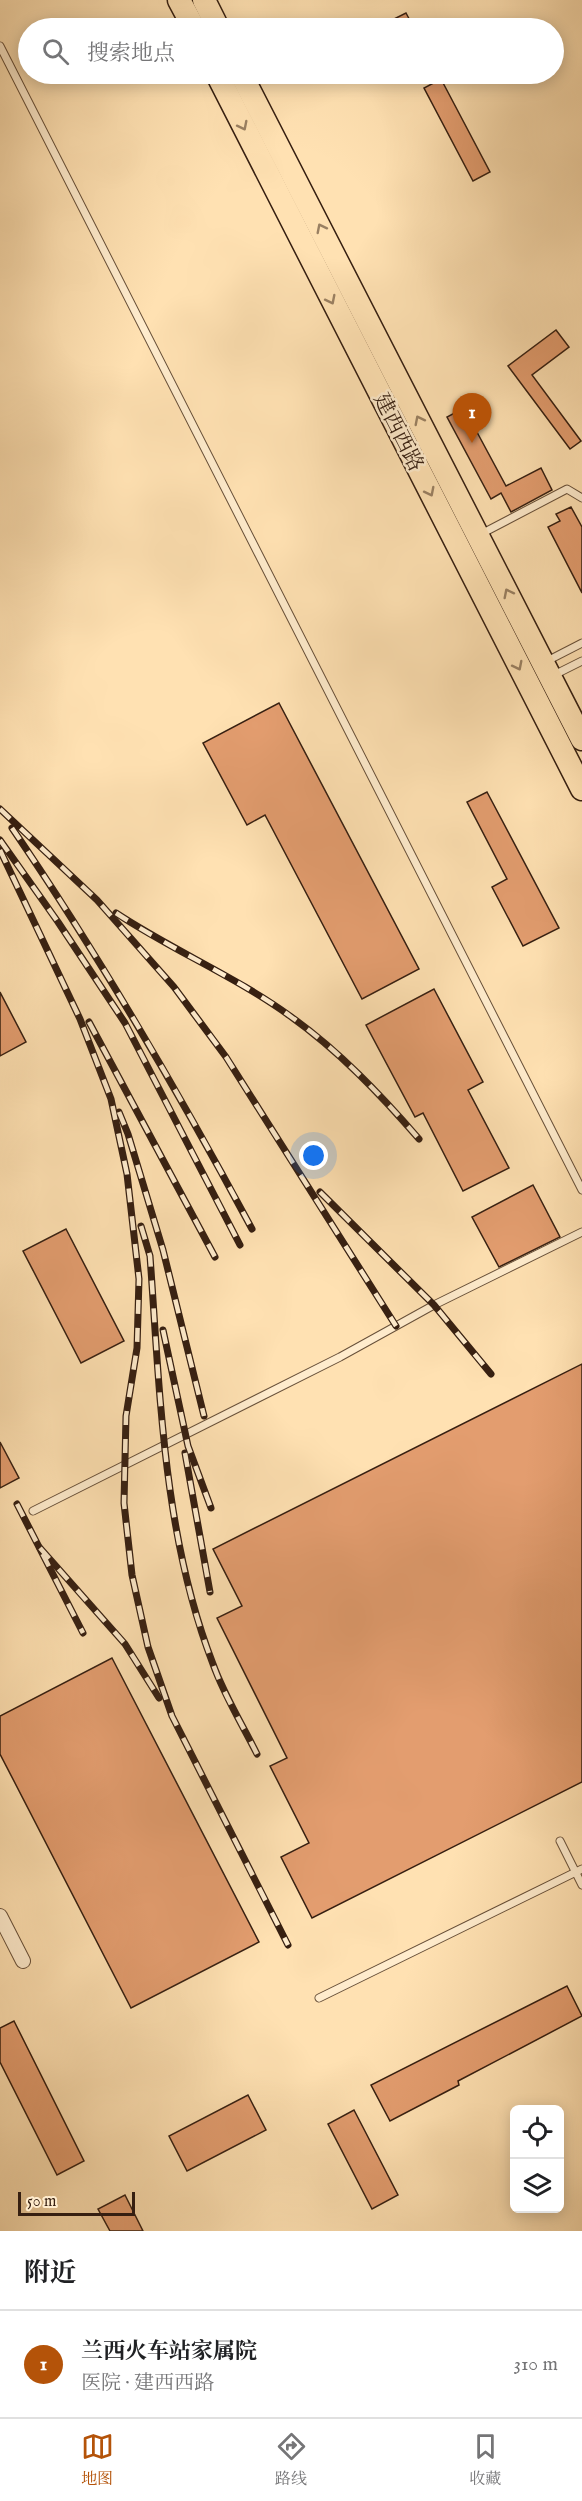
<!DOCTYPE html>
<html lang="zh">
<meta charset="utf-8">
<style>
body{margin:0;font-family:"IM FELL English","Noto Serif SC",serif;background:#f2f2f2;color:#202124}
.controls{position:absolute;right:18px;bottom:18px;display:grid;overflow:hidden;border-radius:9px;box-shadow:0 3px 15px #0003}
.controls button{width:54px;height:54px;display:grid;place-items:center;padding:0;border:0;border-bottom:2px solid #e0e0e0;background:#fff;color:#202124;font:30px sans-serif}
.scale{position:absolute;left:18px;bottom:15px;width:117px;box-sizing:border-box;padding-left:6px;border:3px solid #361f11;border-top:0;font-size:16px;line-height:21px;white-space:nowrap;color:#361f11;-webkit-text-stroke:4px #ffeccd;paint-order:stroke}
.you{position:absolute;left:314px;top:1156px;width:21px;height:21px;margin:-15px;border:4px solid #fff;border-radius:50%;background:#1a73e8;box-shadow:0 0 0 9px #1a73e833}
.badge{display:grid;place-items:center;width:39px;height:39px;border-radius:50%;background:#b45309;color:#fff;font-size:20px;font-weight:700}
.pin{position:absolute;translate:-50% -50px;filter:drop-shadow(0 2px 3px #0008)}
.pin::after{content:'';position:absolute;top:32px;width:21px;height:18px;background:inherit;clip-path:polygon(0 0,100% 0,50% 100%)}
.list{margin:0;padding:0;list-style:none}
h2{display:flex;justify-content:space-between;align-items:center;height:78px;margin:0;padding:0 24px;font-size:26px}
h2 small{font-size:20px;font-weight:400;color:#757577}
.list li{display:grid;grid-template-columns:39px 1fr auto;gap:18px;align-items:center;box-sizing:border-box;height:108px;padding:0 24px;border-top:2px solid #e0e0e0}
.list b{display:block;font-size:22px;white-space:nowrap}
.list p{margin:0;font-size:20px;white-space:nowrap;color:#757577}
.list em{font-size:20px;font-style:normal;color:#757577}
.icon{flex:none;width:33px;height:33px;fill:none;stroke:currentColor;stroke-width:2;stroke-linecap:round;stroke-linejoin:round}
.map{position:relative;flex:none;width:582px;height:2231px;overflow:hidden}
.search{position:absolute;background:#fff;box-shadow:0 3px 15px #0003;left:18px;right:18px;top:18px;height:66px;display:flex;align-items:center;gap:15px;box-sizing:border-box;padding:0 21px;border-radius:33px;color:#757577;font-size:22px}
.sheet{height:186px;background:#fff}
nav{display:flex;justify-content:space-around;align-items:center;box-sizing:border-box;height:84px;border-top:2px solid #e0e0e0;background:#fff;font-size:16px;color:#757577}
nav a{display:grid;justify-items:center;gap:3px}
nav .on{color:#b45309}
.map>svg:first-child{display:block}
.building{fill:#e39d6f;stroke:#361f11;stroke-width:1.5}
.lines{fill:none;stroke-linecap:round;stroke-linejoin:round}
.service-casing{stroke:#685039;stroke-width:9}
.minor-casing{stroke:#685039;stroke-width:16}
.trunk-casing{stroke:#361f11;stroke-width:25}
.service{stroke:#ffeccd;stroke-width:7}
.minor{stroke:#ffeccd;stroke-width:14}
.trunk{stroke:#ffe1b2;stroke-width:22}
.rail-casing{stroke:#361f11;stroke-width:7}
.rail{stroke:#ffeccd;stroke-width:4.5;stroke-dasharray:14;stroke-linecap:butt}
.oneway{stroke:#9a8062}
.labels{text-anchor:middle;stroke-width:5;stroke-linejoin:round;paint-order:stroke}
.street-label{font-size:21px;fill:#361f11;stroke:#ffeccd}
</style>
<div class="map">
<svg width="582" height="2231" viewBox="0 0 582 2231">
<rect width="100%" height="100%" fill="#ffe1b2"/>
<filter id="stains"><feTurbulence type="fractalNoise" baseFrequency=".00333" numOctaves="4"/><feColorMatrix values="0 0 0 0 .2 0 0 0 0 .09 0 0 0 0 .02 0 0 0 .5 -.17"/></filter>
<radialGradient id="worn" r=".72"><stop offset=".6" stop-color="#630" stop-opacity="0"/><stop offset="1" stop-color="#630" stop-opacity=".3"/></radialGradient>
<!-- building -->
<g class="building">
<path d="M406,13L414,28H376Z"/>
<path d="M441,79L490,172L473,181L424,88Z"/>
<path d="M556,330L569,347L532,375L581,441L570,449L508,366Z"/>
<path d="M464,408L506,486L541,468L552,490L511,512L501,493L491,499L447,417Z"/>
<path d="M571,507L582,527V593L548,527L560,521L556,514Z"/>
<path d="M279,703L419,969L362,999L265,815L247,825L203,743Z"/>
<path d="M487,792L559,928L523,946L492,887L507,879L467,802Z"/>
<path d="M434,989L483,1082L468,1090L509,1168L463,1191L423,1113L415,1117L366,1025Z"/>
<path d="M0,992L26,1042L0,1056Z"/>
<path d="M533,1185L560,1237L499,1267L472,1217Z"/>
<path d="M66,1229L124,1341L81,1363L23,1251Z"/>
<path d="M582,1364V1782L312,1918L281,1857L309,1843L270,1766L287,1758L217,1618L242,1606L213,1549Z"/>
<path d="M0,1442L19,1478L0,1488Z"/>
<path d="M112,1658L259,1942L131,2008L0,1754V1716Z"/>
<path d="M567,1986L582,2016L458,2081L459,2085L390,2121L371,2085Z"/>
<path d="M14,2021L84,2161L57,2175L0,2062V2028Z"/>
<path d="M248,2095L266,2130L187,2171L169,2136Z"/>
<path d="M354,2110L398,2195L372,2209L328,2124Z"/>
<path d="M125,2195L143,2231H110L98,2209Z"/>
</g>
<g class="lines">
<!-- service casing -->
<g class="service-casing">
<g id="service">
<path d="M0,46L582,1190"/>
<path d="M481,534L567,489L582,498"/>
<path d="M547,661L582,643"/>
<path d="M552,676L582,661"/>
<path d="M33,1511L340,1357L434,1305L582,1232"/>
<path d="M560,1841L582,1885"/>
<path d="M319,1998L582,1869"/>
</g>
</g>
<!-- minor casing -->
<g class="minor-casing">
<path id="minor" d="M0,1916L23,1961"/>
</g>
<!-- trunk casing -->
<g class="trunk-casing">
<g id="trunk">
<path d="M179,0L194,28"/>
<path d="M204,0L218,28"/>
<path d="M217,74L582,789"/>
<path d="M241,74L582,739"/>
</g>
</g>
<!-- service -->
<use href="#service" class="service"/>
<!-- minor -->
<use href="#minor" class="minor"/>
<!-- trunk -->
<use href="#trunk" class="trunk"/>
<!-- rail casing -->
<g class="rail-casing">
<g id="rail">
<path d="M0,809L97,900L174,987L226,1057L396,1326"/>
<path d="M12,828C100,957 178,1091 252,1229"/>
<path d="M0,840L58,922L125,1023L240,1245"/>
<path d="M0,850L80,1019L111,1099L127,1174L139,1279L137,1348L126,1416L124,1503L132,1575L148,1647L172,1716L288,1945"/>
<path d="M116,913C172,950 238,978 290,1016C339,1051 380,1094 419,1139"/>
<path d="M89,1022L215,1257"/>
<path d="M119,1112L128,1134L163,1250L204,1416"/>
<path d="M320,1192L434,1305L491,1374"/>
<path d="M141,1226L150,1256C160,1393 163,1535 213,1664C224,1695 242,1724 257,1754"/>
<path d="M163,1330L188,1446L211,1508"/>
<path d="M185,1453L210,1592"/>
<path d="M17,1504L83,1633"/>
<path d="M40,1548L125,1644L159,1698"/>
</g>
</g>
<!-- rail -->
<use href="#rail" class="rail"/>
</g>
<!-- one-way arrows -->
<defs><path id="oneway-chevron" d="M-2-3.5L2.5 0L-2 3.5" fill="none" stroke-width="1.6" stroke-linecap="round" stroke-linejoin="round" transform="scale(1.5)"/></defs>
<g class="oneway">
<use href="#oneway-chevron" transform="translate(243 126) rotate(63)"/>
<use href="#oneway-chevron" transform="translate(321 228) rotate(-117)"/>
<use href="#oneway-chevron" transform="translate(331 300) rotate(63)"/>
<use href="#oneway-chevron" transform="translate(419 420) rotate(-117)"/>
<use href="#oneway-chevron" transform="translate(430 492) rotate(63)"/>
<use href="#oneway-chevron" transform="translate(508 593) rotate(-117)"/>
<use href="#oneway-chevron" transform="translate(518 666) rotate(63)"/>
</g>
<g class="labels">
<!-- street labels -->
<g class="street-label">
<text transform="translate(399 432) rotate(63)" y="7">建西西路</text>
</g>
</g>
<rect width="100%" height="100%" filter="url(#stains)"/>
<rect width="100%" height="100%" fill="url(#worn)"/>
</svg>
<div class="controls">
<button><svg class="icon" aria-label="locate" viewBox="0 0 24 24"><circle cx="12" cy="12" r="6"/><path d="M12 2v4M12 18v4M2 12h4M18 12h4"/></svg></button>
<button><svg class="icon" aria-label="layers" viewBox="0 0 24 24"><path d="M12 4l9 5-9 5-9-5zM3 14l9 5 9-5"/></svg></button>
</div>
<div class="scale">50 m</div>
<div class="you"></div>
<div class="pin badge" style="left:472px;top:443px">1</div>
<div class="search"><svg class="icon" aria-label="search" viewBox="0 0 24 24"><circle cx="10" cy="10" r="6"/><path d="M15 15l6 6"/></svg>搜索地点</div>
</div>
<section class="sheet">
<h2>附近<small></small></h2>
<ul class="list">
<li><span class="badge">1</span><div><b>兰西火车站家属院</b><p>医院 · 建西西路</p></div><em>310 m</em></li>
</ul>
</section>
<nav>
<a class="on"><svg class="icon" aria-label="map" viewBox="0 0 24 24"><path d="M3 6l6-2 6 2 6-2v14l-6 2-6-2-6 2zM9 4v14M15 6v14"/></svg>地图</a>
<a><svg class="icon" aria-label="directions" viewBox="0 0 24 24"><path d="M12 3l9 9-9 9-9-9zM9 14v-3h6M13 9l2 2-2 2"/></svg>路线</a>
<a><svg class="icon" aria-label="saved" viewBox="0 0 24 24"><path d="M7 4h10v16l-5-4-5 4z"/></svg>收藏</a>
</nav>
